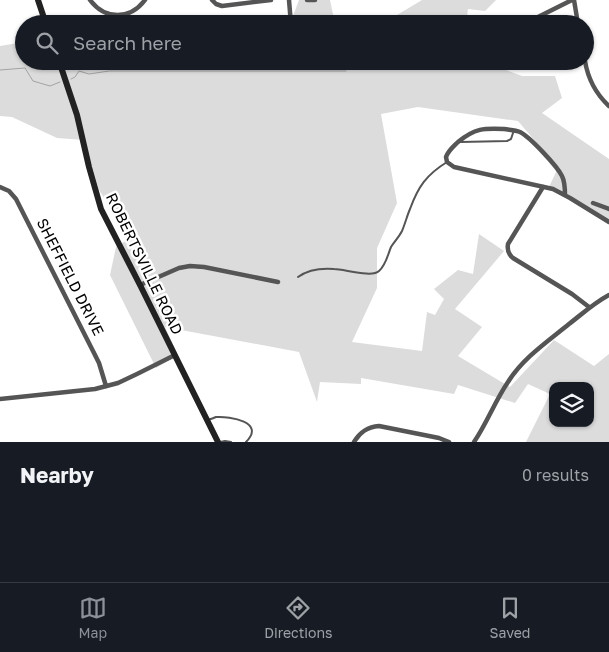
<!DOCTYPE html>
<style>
body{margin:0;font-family:"Golos Text",sans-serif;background:#20242c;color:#f1f3f6}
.controls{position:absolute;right:15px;bottom:15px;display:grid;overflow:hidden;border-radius:10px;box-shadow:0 1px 4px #0004}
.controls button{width:45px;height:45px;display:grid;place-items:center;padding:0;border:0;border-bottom:1px solid #363941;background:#171b24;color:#f1f3f6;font:25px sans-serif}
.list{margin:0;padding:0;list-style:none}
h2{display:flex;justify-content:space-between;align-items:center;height:65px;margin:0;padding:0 20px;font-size:21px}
h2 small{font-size:16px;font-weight:400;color:#9ea1a6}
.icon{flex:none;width:28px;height:28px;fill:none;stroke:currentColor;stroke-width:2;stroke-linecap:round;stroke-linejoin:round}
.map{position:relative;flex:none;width:609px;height:442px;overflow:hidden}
.search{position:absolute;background:#171b24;box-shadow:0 1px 4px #0004;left:15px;right:15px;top:15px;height:55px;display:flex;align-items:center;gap:12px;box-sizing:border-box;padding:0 18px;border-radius:28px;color:#9ea1a6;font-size:19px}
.sheet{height:140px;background:#171b24}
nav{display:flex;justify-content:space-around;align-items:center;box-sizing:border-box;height:70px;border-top:1px solid #363941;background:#171b24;font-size:14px;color:#9ea1a6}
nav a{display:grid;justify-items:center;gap:2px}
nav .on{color:#8c9099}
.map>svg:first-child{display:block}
.green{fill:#dcdcdc;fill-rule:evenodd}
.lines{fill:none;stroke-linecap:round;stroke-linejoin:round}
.stream{stroke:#a3a3a3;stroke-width:1}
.lane{stroke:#555;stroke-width:2}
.street{stroke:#555;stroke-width:4.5}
.secondary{stroke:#222;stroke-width:6}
.labels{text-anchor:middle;stroke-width:5;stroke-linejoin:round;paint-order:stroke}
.street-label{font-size:15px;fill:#000;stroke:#fff}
</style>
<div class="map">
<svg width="609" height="442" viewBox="0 0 609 442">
<rect width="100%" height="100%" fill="#fff"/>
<!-- green -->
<g class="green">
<path d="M299,0H330L335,24H290Z"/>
<path d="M422,0H496L485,11L468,9L466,24H382Z"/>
<path d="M24,42V61H482L522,76H555L562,98L542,113L609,159V223L549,187L557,170L565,176L518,121L418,107L381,114L397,203L377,248V288L352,342L422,351L427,312L435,315L444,299L434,289L458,270L473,274L479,234L504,251L455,309L482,327L458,356L510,387L554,340L594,366L609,354V442H526L550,394L528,384L515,403L458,385L454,394L361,378V384L320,382L317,402L299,352L165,327L178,355L156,368L110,275L116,247L130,238L99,190L84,140L57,138L12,117L0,116V46ZM553,386H590V423H553Z"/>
</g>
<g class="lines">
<!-- stream -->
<g class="stream">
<path d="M0,70L25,68L33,81L50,86L60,82"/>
<path d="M71,79L75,77L79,71L89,74L109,71H346"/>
</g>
<!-- lane -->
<g class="lane">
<path d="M461,142L507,141L511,139L514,130"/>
<path d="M298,277C309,269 321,268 334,269C344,269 372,278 379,271C386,265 388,254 391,247C394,242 399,237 402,231C405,224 407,216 410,209C418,187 426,175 447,162"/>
<path d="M208,420C211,419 214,418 216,417C230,416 266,422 246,442"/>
<path d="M220,442L225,441L231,442"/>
</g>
<!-- street -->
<g class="street">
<path d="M90,0C105,20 130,20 145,0"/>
<path d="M212,0L216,4L222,6L271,0"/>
<path d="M289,0L291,24"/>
<path d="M307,0H315"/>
<path d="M574,0L578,24"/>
<path d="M106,24L108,14"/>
<path d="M524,24L572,0"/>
<path d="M585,61C588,79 596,94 609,106"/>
<path d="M0,187L9,191L16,199L93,351L99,363L106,386"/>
<path d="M543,187L508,244C507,250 508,254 513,258L572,294L589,307"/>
<path d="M565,195C565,189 565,182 562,176C557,166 530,137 520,132C515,130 510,130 504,129C484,128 475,128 458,142C453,147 448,151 446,157L447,162L454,167L553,189L570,198L609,222"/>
<path d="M593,203L609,209"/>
<path d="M140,285L179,268L190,266L204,267L278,282"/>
<path d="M0,399L95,389L118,383L137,374L175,355"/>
<path d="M354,442C360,432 367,427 379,426L439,438L449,442"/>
<path d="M474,442C487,423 495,401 508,382C523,358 547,342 569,324C582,314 594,303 609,295"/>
</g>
<!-- secondary -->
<g class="secondary">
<path d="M38,0L46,24"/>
<path d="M59,61L77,115L89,167L101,209L140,285L218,442"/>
</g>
</g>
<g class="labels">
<!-- street labels -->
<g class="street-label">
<text transform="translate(144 264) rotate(64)" y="5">ROBERTSVILLE ROAD</text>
<text transform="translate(70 277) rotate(63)" y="5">SHEFFIELD DRIVE</text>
</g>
</g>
</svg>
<div class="controls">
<button><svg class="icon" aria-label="layers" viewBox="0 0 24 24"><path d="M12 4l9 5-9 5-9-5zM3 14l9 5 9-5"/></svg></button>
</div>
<div class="search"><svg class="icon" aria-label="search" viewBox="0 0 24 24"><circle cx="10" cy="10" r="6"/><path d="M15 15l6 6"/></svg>Search here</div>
</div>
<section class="sheet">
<h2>Nearby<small>0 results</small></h2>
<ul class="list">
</ul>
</section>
<nav>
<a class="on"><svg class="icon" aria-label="map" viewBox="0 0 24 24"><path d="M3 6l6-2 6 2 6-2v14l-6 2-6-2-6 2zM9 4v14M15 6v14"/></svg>Map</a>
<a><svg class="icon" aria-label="directions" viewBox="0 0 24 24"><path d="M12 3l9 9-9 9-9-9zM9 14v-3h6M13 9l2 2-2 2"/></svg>Directions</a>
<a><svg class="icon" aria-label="saved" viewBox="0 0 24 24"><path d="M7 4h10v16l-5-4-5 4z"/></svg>Saved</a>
</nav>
